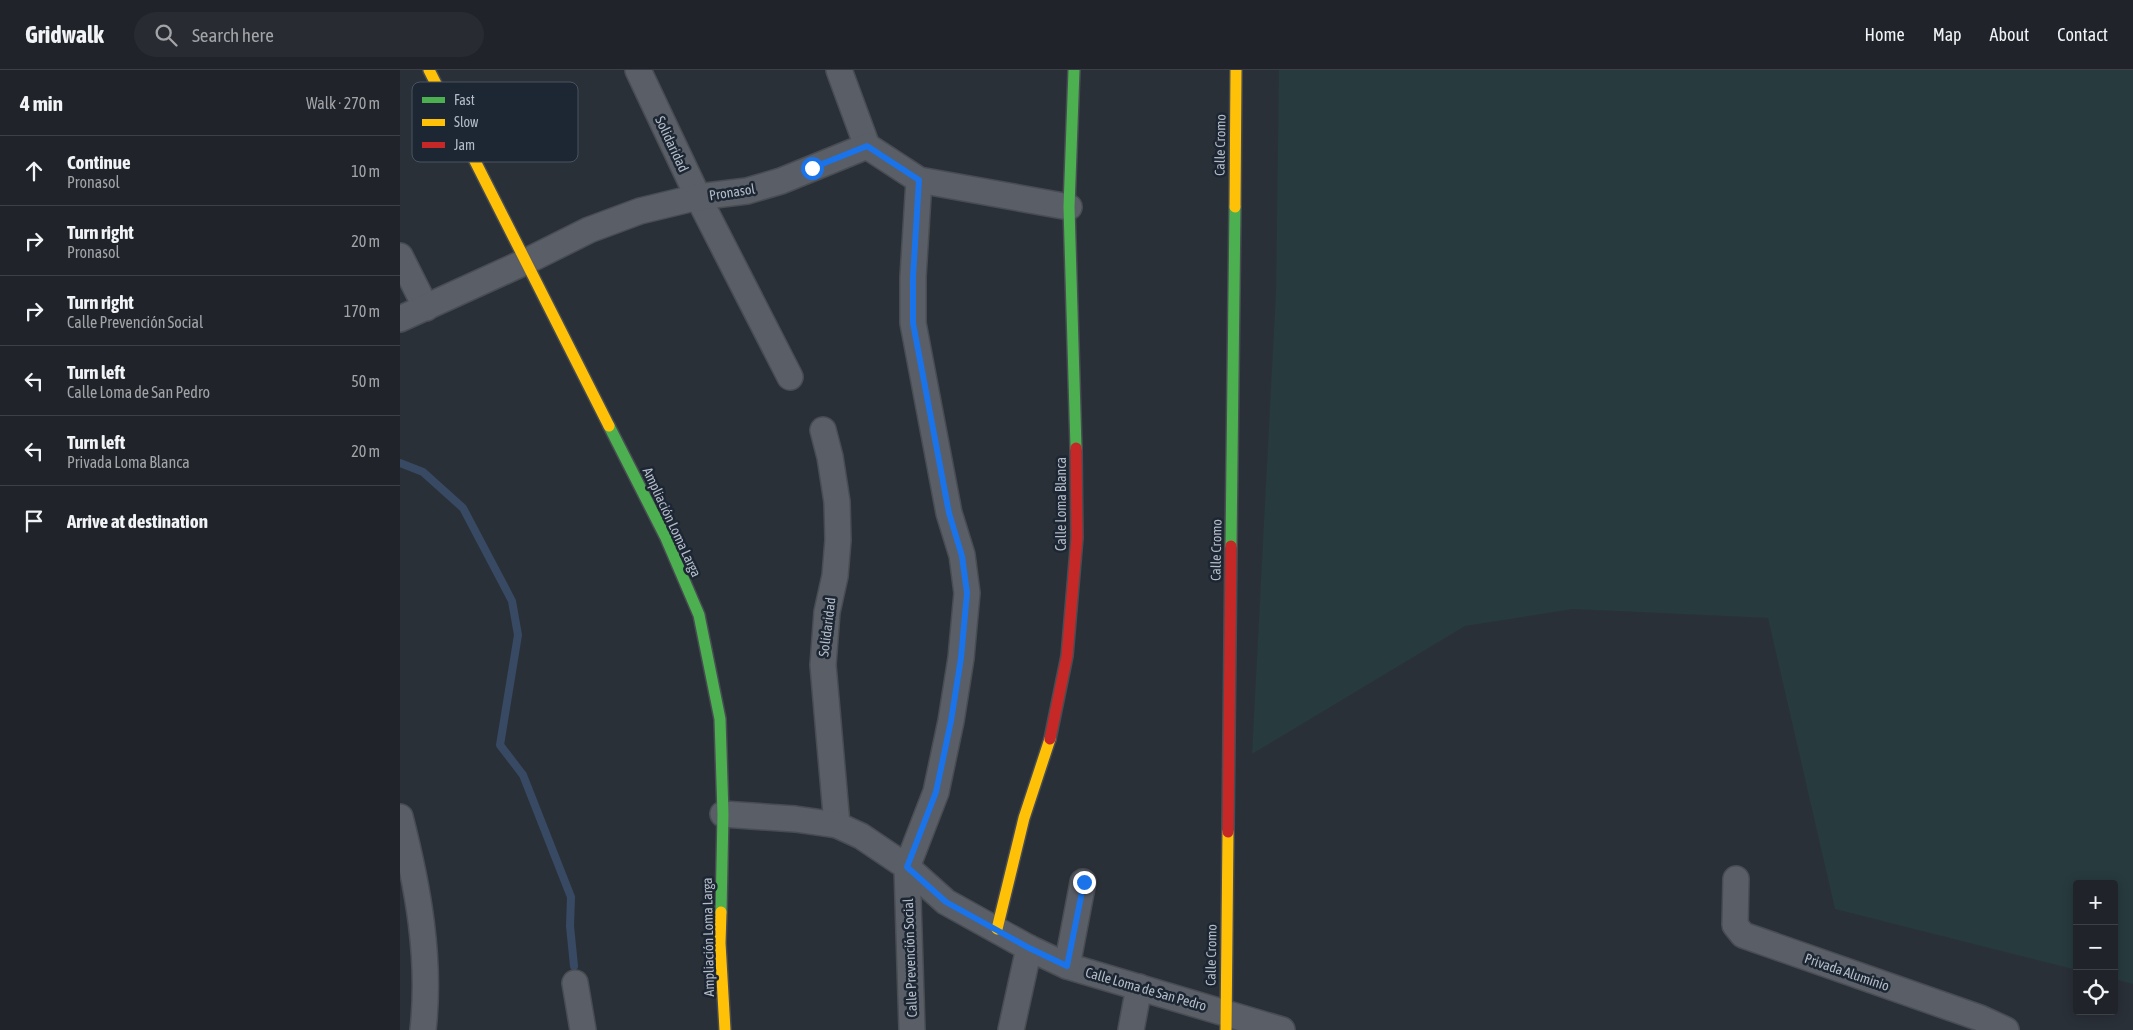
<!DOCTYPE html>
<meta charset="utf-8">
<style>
body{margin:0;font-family:"Asap Condensed",sans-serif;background:#282c32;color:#f1f3f6}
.controls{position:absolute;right:15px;bottom:15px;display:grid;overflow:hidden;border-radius:5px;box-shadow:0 2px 12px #0003}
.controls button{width:45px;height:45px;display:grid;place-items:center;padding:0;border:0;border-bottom:1px solid #3d4147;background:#20242a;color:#f1f3f6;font:25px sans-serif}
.stop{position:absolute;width:15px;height:15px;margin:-11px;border:4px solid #1a73e8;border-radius:50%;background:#fff}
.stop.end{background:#1a73e8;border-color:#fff;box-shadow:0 1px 5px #0008}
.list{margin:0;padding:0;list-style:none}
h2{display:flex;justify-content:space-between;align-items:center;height:65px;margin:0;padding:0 20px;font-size:21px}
h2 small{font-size:16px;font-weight:400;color:#a2a4a8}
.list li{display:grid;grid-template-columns:32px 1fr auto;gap:15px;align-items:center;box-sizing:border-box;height:70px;padding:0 20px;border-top:1px solid #3d4147}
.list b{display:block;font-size:19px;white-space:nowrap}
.list p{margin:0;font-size:16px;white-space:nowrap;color:#a2a4a8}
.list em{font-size:16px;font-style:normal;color:#a2a4a8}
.icon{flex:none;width:28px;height:28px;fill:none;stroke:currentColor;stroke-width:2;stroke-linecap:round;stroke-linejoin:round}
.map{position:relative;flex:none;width:1733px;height:960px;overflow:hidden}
header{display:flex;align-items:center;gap:30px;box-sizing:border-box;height:70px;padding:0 25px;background:#20242a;border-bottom:1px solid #3d4147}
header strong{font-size:24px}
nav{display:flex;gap:28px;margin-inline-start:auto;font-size:18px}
.search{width:350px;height:45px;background:#282c32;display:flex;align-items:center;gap:12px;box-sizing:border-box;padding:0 18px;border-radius:28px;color:#a2a4a8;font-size:19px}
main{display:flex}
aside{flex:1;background:#20242a}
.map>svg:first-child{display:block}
.green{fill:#273a3e}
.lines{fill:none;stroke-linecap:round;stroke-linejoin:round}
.stream{stroke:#384963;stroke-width:8}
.street-casing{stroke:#484c53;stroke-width:28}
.fast-casing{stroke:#484c53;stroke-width:14}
.slow-casing{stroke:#484c53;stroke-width:14}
.jam-casing{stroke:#484c53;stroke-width:14}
.street{stroke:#5a5e66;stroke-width:25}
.fast{stroke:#4caf50;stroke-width:11}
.slow{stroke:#ffc107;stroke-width:11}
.jam{stroke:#c62828;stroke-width:11}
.route{stroke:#1a73e8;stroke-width:6}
.labels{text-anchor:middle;stroke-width:5;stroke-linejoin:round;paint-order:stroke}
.street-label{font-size:14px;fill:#b4bcc9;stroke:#1d2633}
.key{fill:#1d2633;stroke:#4a5360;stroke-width:1}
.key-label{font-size:14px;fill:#b4bcc9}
</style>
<header>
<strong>Gridwalk</strong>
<div class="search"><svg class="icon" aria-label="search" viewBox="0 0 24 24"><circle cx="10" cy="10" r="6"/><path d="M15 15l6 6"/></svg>Search here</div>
<nav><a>Home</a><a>Map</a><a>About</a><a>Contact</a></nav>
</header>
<main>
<aside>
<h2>4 min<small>Walk · 270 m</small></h2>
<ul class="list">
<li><svg class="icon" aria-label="ahead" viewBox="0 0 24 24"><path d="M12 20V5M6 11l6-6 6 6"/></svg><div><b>Continue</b><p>Pronasol</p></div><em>10 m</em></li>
<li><svg class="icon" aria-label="right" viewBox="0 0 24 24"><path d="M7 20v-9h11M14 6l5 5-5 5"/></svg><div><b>Turn right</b><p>Pronasol</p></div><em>20 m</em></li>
<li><svg class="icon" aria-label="right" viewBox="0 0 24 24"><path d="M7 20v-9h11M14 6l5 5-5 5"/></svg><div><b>Turn right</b><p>Calle Prevención Social</p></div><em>170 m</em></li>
<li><svg class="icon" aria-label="left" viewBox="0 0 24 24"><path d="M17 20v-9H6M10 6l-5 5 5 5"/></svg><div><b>Turn left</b><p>Calle Loma de San Pedro</p></div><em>50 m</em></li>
<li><svg class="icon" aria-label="left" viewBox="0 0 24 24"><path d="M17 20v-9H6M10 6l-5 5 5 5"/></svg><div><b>Turn left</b><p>Privada Loma Blanca</p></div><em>20 m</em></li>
<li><svg class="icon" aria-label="arrive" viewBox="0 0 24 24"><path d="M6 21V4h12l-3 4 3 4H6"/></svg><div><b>Arrive at destination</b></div></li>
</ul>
</aside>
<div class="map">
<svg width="1733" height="960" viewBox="0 0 1733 960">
<rect width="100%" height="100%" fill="#2a3038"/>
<!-- green -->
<path class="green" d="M879,0H1733V914L1714,909V814H1677V900L1435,839L1368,548L1173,539L1065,556L852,684L876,221Z"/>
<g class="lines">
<!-- stream -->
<path class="stream" d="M0,393L23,402L63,438L112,531L118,565L100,675L123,705L171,827L170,856L174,896"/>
<!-- street casing -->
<g class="street-casing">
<g id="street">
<path d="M238,0L298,127L390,307"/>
<path d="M439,0L467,76"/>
<path d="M0,186L26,238"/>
<path d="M0,249L125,192L189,160L240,141L298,127L347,121L381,111L467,76L519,110L669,137"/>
<path d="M423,360L430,387L437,432L438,470L435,506L427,542L423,595L437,755"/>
<path d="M323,744L395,749L437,755L461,766L507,797L546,832L629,878L667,896L882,960"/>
<path d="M0,747C18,817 31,888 23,960"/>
<path d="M1336,809L1335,855L1343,865L1580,948L1606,960"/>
<path d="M667,896L683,812"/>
<path d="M175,913L183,960"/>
<path d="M512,960L507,797L536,722L551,651L561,588L567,523L562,485L549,443L513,253V207L519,110"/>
<path d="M611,960L629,878"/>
<path d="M731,960L739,917"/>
</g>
</g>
<!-- fast casing -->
<g class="fast-casing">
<g id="fast">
<path d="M674,0L669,137L676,378"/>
<path d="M209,356L266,468L299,545L320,649L323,744L321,842"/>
<path d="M831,476L835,137"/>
</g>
</g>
<!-- slow casing -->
<g class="slow-casing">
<g id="slow">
<path d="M29,0L209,356"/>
<path d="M835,137L836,0"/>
<path d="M321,842L320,873L325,960"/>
<path d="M597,859L624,748L650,669"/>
<path d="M826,960L828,762"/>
</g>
</g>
<!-- jam casing -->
<g class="jam-casing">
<g id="jam">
<path d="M650,669L667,586L677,468L676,378"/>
<path d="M828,762L831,476"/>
</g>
</g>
<!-- street -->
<use href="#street" class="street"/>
<!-- fast -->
<use href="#fast" class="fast"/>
<!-- slow -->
<use href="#slow" class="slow"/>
<!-- jam -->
<use href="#jam" class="jam"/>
</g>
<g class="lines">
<!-- route -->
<path class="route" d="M412,98L467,76L519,110L513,207V253L549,443L562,486L567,523L561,588L551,651L536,722L507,797L546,832L629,878L667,896L684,812"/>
</g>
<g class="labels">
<!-- street labels -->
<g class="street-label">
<text transform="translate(272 74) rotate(65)" y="5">Solidaridad</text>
<text transform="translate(820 75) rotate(-89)" y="5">Calle Cromo</text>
<text transform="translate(332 122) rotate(-9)" y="5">Pronasol</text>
<text transform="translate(661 434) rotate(-90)" y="5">Calle Loma Blanca</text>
<text transform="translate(272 452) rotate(65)" y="5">Ampliación Loma Larga</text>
<text transform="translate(816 480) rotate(-89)" y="5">Calle Cromo</text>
<text transform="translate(427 557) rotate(-83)" y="5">Solidaridad</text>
<text transform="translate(308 867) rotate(-91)" y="5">Ampliación Loma Larga</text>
<text transform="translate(811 885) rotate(-89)" y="5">Calle Cromo</text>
<text transform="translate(510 888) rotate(-92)" y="5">Calle Prevención Social</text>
<text transform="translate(1447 902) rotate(19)" y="5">Privada Aluminio</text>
<text transform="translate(746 919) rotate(16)" y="5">Calle Loma de San Pedro</text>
</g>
</g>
<!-- legend -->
<rect x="12" y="12" width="166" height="80" rx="8" class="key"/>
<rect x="22" y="27" width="23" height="6" fill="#4caf50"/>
<rect x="22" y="49" width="23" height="7" fill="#ffc107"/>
<rect x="22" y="72" width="23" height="6" fill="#c62828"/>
<g class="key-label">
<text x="54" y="35">Fast</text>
<text x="54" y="57">Slow</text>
<text x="54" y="80">Jam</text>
</g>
</svg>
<div class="controls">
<button>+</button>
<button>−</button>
<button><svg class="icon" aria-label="locate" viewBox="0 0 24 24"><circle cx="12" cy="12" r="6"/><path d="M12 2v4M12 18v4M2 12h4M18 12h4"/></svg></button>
</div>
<div class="stop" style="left:412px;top:98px"></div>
<div class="stop end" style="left:684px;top:812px"></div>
</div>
</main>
